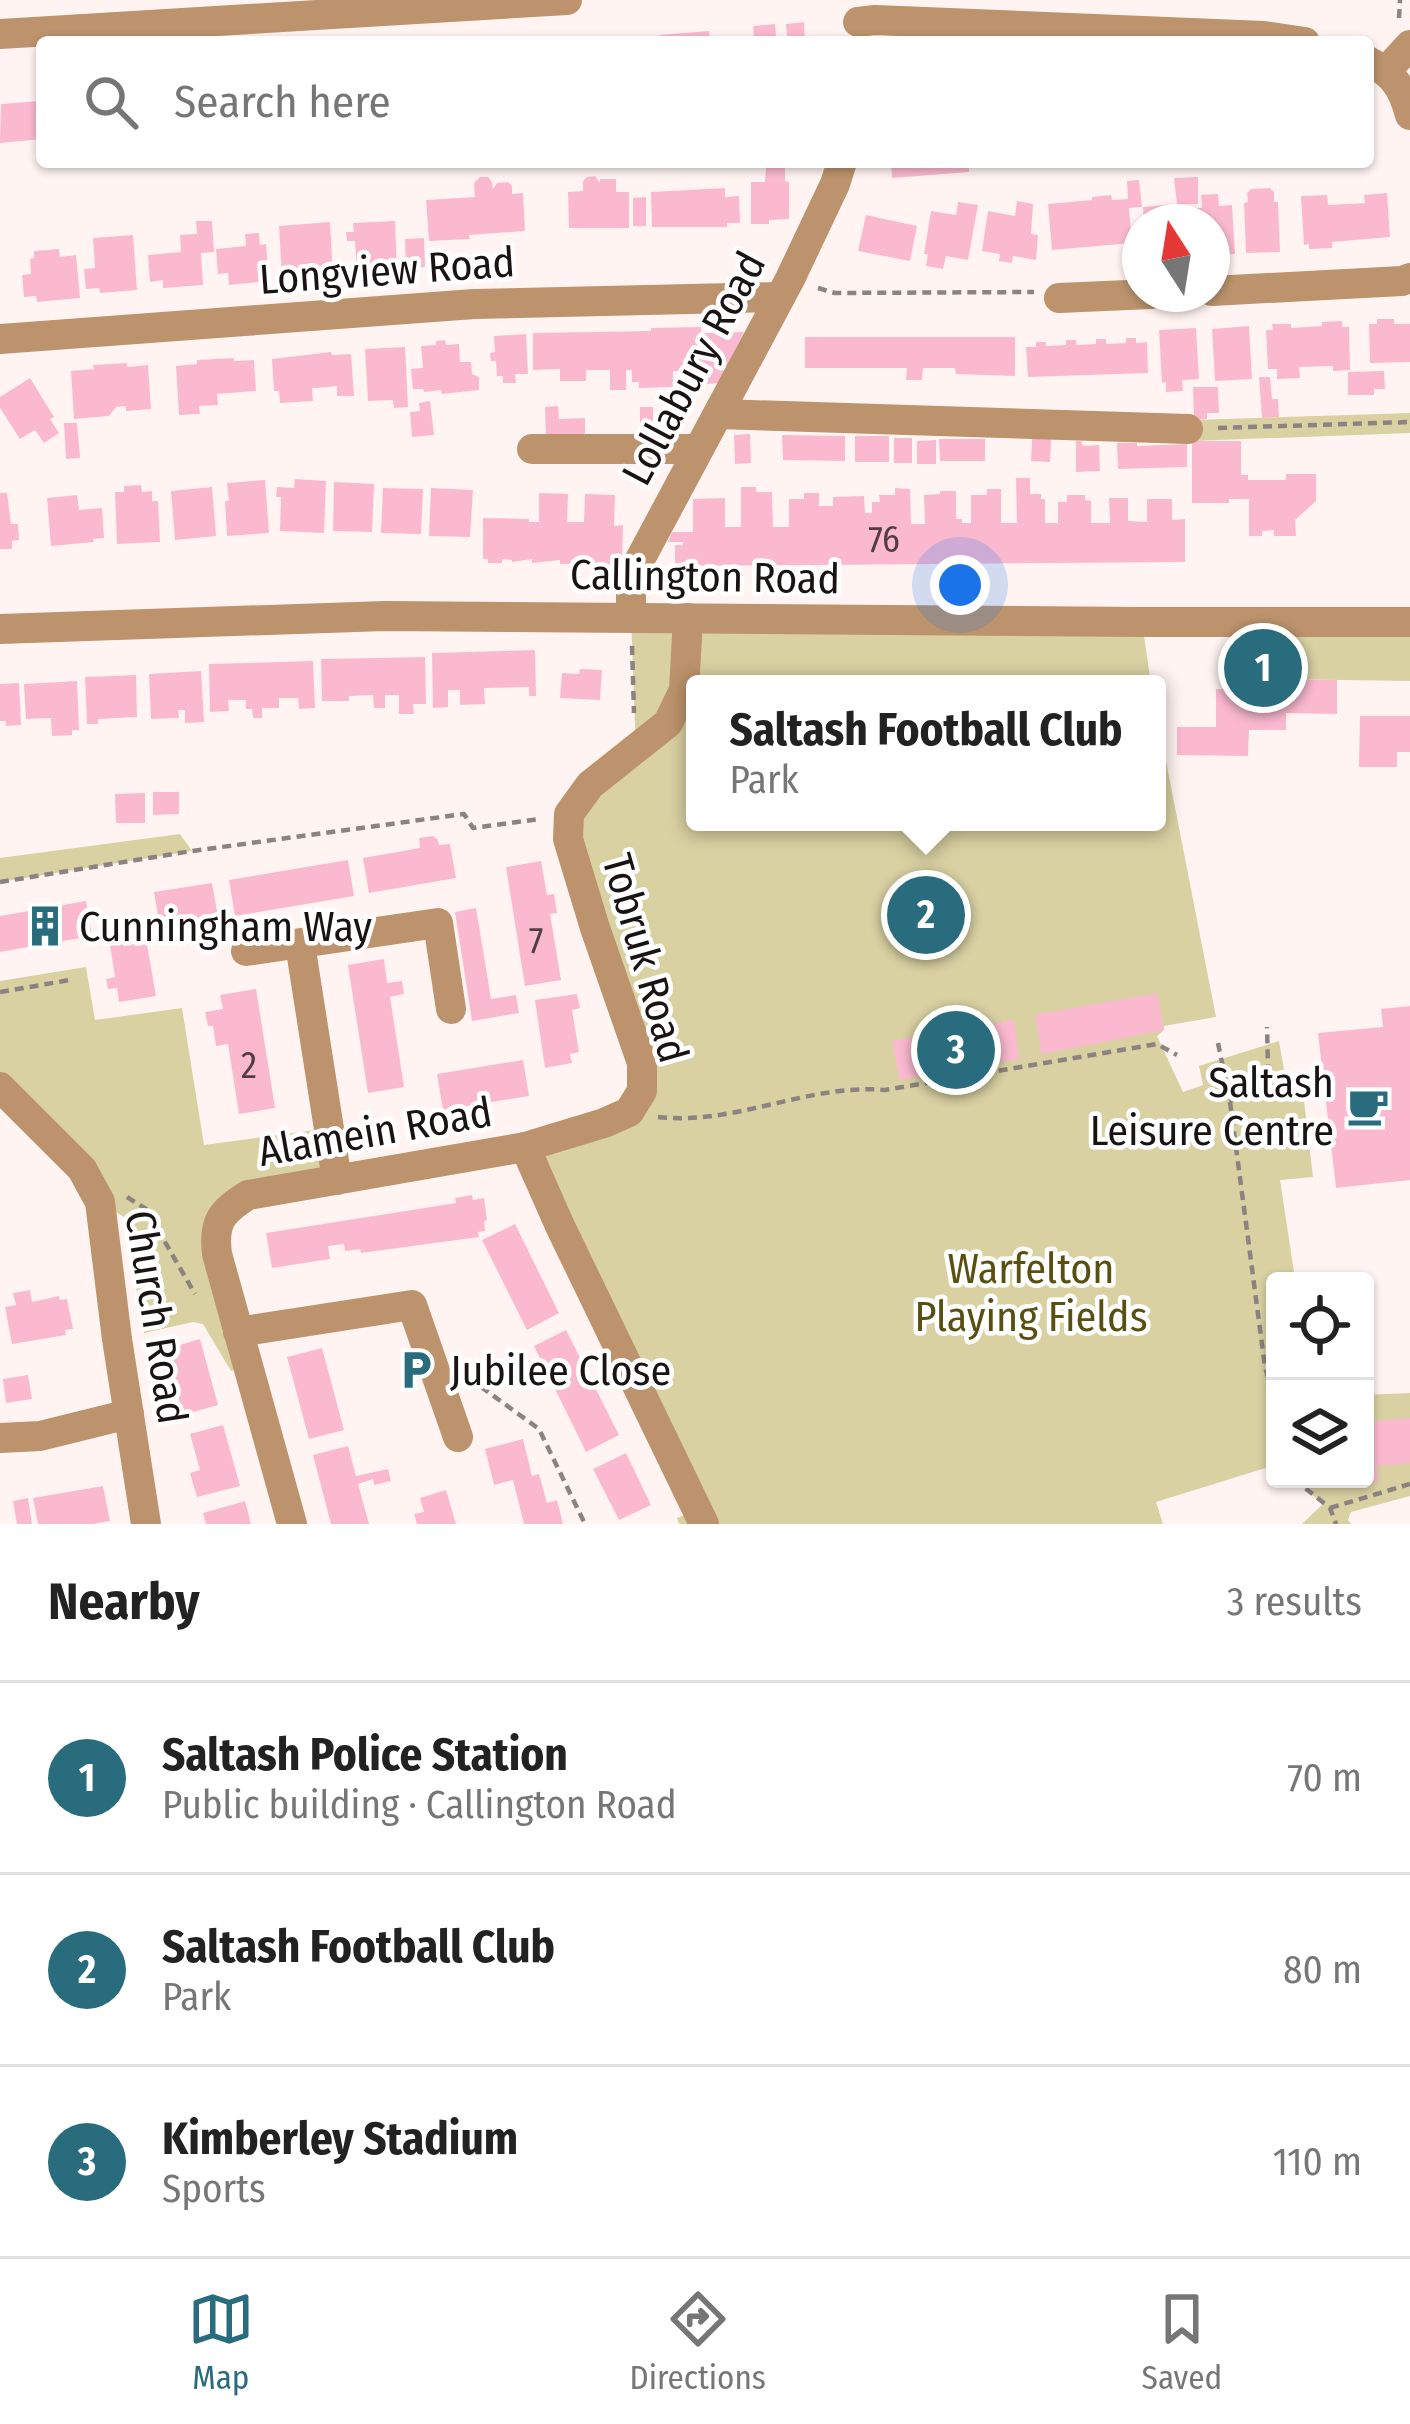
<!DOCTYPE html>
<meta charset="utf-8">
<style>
body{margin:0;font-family:"Fira Sans Condensed",sans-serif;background:#f2f2f2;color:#222}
.controls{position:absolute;right:36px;bottom:36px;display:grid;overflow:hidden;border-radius:12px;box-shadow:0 3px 9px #0004}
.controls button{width:108px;height:108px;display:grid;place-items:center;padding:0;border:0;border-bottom:3px solid #e0e0e0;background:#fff;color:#222;font:60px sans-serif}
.compass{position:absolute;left:1122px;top:204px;width:108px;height:108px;border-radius:50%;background:#fff;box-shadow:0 3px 9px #0004;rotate:348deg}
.you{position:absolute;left:960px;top:585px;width:42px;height:42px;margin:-30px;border:9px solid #fff;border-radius:50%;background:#1a73e8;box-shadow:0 0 0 18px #1a73e833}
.badge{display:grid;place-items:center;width:78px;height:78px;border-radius:50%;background:#296c7d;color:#fff;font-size:39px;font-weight:700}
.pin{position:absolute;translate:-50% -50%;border:6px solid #fff;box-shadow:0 3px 12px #0006}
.popup{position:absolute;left:686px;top:675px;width:480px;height:156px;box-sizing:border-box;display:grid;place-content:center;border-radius:12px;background:#fff;filter:drop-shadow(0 3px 9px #0005);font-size:39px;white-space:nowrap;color:#767676}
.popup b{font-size:45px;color:#222}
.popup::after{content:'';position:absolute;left:50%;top:100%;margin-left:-24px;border:24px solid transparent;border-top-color:#fff}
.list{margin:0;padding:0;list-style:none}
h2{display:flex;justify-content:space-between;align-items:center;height:156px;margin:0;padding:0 48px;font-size:51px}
h2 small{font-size:39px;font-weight:400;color:#767676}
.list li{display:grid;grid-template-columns:78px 1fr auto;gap:36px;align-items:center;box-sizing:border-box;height:192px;padding:0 48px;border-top:3px solid #e0e0e0}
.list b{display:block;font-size:45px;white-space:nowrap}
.list p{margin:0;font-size:39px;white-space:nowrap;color:#767676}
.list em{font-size:39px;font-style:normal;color:#767676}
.icon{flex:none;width:66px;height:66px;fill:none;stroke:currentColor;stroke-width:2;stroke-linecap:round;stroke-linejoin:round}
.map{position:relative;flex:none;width:1410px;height:1524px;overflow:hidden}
.search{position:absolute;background:#fff;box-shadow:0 3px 9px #0004;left:36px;right:36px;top:36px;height:132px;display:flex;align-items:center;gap:30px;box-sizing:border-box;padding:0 42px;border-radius:12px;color:#767676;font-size:45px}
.sheet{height:732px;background:#fff}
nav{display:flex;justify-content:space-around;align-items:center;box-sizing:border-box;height:168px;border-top:3px solid #e0e0e0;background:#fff;font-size:33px;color:#767676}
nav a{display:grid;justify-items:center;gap:6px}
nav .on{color:#296c7d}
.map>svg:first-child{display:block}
.green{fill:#d9d1a2}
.building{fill:#fbb9d0}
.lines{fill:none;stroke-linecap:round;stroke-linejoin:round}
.path{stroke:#8b8381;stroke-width:4.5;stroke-dasharray:9 6;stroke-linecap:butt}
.minor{stroke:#bc936c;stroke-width:30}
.labels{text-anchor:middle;stroke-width:9;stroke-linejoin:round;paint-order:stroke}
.number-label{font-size:36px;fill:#523d42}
.street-label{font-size:42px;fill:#191413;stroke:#fff}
.poi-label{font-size:42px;fill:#191413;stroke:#fff;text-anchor:start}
.park-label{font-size:42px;fill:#594f11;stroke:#fff}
</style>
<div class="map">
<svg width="1410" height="1524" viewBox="0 0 1410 1524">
<rect width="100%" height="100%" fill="#fff4f2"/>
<!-- green -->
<g class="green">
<path d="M1410,413V433L1192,441L1194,420Z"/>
<path d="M631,616L1142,622L1151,684H695V822H1157V715L1216,1017L1164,1026V1030L1157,1036L1183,1092L1203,1085L1199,1066L1279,1041L1288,1093L1303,1092L1313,1177L1280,1180L1294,1272L1272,1276L1275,1301V1465L1156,1502L1163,1524H679L677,1518L697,1510L527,1151L642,1091L569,814L636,751Z"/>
<path d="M1278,622H1410V681L1277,679Z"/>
<path d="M180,834L192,851L0,882V858Z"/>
<path d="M86,967L95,1020L182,1008L204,1145L329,1128L337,1180L248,1195L214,1232L248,1367L231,1371L203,1324L193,1322L144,1333L124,1217L100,1202L0,1087V981Z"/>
<path d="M1410,1393V1496L1351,1512L1348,1520L1351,1524H1302L1323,1504L1294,1479H1365V1395Z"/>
</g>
<!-- building -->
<g class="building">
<path d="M804,22L805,42H754L753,26L775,24L776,36H787L786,24Z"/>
<path d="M709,31L710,42H660L659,35Z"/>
<path d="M39,101L42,139L0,143L1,104Z"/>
<path d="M891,162H969V172L892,178Z"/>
<path d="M766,168H785V181L789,182V219L769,220V224H751V182H765Z"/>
<path d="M595,176L600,183V179H616V192H629V228H569L568,192L583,191V181L587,177Z"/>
<path d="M480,177H488L492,182L493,189L497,183L508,182L512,186V194L523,193L525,231L469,235L470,239L429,241L426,200L475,197L474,183Z"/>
<path d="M1198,177V204H1177L1174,178Z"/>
<path d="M1139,180L1142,207L1129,208L1132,243L1052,250L1048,204L1092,200V197L1111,195L1112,200L1128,199L1127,181Z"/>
<path d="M725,188V197L739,196L740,223H727V227H652L651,192Z"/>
<path d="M1270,188L1274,192V202H1278L1280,252L1246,253L1244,203L1248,202L1247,193L1251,189Z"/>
<path d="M1387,193L1390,237L1332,242V248L1309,249V244L1304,245L1301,196L1327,195L1328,205L1365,203L1364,195Z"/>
<path d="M1218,194L1219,206L1232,205L1235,254L1212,255V222H1197V208H1202L1201,195Z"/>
<path d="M646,197V226H633V198Z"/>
<path d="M1017,201L1033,204L1031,234L1038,235L1036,260L1013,256L1012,263L999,261L1000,254L982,251L988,211L1015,216Z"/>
<path d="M958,202L978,205L968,260L946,256L943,269L926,266L928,254H924L931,211L956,215Z"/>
<path d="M1177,204L1178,222H1144L1143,207Z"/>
<path d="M866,215L917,226L910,261L858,251Z"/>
<path d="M196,221H212L214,252L201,253L203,285L163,288V280L150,282L148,255L181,252L180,235L197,234Z"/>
<path d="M395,221L397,273L357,275L355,241H347L346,232H354L353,223Z"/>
<path d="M330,222L333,274L282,278L279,226Z"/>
<path d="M259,233L260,245L266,244L269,281L229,285L228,273L218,274L216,249L246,246L245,234Z"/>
<path d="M133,235L137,290L100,293L99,288L86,289L84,269L95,268L93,238Z"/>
<path d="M424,238L425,267L406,268L405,239Z"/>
<path d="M59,249L60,257L76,255L80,298L37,302L36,296L24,297L22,275L31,274L30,259L34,258V251Z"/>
<path d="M1377,319H1394V324H1410V362L1370,363L1369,324H1377Z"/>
<path d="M1342,321V327H1349L1350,370L1333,371V366L1299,367L1300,378L1277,379V369H1268L1266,330H1273L1272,324H1291V328L1322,326V322Z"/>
<path d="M1249,326L1252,379L1215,381L1212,329Z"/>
<path d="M701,327V333L744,332L719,383L681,386L680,371H673V387L639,388V382H632V370H626V390H610V370H586V381H560V369L533,370V333L651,331V328Z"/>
<path d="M1196,328L1199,379L1182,380L1183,391L1166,392V382L1162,383L1159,330Z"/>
<path d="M526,334L528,374H515L516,383H503V376H497L496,361H491L490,353L495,352L494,336Z"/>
<path d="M805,337H1015V376L956,374L955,368H923L922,380H906L907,368H805Z"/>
<path d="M1126,338H1136V343L1147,342L1148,373L1028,377L1026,347H1036V342H1046V346L1066,345V340H1076V345L1096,344V339H1106V344L1126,343Z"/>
<path d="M445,340L446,345L459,344L460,362H471L472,374L479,377V390L442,394L441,390L424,392L423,389H413L411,369L423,368L421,346L436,345V341Z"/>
<path d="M405,347L408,407L394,408L393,400L368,401L365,349Z"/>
<path d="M331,352L332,355L351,354L354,396H337V386L317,388H312L313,401L280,403L279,391H274L272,359Z"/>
<path d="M234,358V361L254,360L256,391L217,394L218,405L199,406L200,414L179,415L176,366L197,364V360Z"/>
<path d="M127,363V367L148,365L151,409L126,411V406L116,407L109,416L74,419L71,371L94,369L93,365Z"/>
<path d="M1384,371L1385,389H1374V395H1348V372Z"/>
<path d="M1259,377H1270L1272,399H1278L1279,417L1262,418Z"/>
<path d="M30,378L54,417L50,419L59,433L44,443L35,430L20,439L0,408V397Z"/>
<path d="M1193,387H1218L1219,413H1207V419L1194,420Z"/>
<path d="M430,401L434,435L412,437L410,412L420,411L419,403Z"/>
<path d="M558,406L559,419L585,418V439L546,440L545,407Z"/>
<rect x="640" y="407" width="13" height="32"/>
<path d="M64,423H77L80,458L66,459Z"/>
<path d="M750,434L751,463L735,464L734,435Z"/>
<path d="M782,435L845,436V461L783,460Z"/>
<rect x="855" y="436" width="34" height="26"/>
<rect x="894" y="438" width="18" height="25"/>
<path d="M939,439H985V461H940Z"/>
<path d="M1032,439H1051L1050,462L1031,461Z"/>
<path d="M936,440V464H917V441Z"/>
<path d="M1076,441H1081L1083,446L1099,445L1100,471L1076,472Z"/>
<path d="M1192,441H1241V475H1248V480H1286V474H1316V501L1295,520L1296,536H1274V530L1262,531V536H1249V499H1229V503H1192Z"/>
<path d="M1117,443H1137V446L1187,444V467L1118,469Z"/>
<path d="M1016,478H1030V494H1041V499H1045V523H1058V502H1067V495H1085V500L1091,501V523H1110L1109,498H1128V521L1147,522V499H1172V520L1185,519V562L686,566V564H675V545H683V542H668L672,532H693V499L725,498V527H741V487H756V492H772L773,527H789V499H804V493H819V506H833V497L864,496L865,513H872V502H880L879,495H895V488L910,489L911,524H925L924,495L940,494V491H956V519H962V523H971V495H987V489H1001V523H1017Z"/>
<path d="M295,479L326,481L324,533L280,531L281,497H276L277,487L294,488Z"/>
<path d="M265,480L269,533L227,536L225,501H229L227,483Z"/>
<path d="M334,482L374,484L372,532L333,531Z"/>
<path d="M141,485L142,492L152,491V501H158L160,542L117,544L115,492H124V486Z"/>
<path d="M212,487L216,536L175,540L171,491Z"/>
<path d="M383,488L423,489L421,534L381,533Z"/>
<path d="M431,488L473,490L470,537L429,536Z"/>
<path d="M0,493H7L11,524H18L19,540L12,541V549H0Z"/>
<path d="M539,493L568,494L567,522H584L585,494L615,495L614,526L623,525L622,562H618V566L592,563V566H579V560H571V564H560V560L532,563V559L512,562V560L502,559V563H488V559H483V518L529,519V522H539Z"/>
<path d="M77,495L79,510L102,508L104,538L93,539L94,542L51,546L47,498Z"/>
<path d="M535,650L536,696H529V687L484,688L485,704L460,705V690H448V707L433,708L432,653Z"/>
<path d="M425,657L426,704H413L414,714H399V695H385V708H374L373,695L349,696V701H322L321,659Z"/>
<path d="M313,661L315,708L299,709L298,698H279V708H262V718H253L252,709H246V700H228L229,711L210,712L209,664Z"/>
<path d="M580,669L602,670L600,700L560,698L562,673L579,674Z"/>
<path d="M201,671L204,722L185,723V710H178L179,718L151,719L149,674Z"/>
<path d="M136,675L137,717L98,719V724H87L85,677Z"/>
<path d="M1277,679L1337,680V714L1286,713V730H1249L1248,756L1177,755V727H1216V689L1277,690Z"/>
<path d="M77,681L79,730H72V735L52,736L51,718L26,719L24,684Z"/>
<path d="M19,683L21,725L6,726V721H0V684Z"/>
<path d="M1360,716H1410V752H1397V767H1359Z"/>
<path d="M153,792H179V814L153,815Z"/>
<path d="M145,793V823H116L115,794Z"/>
<path d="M433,836L438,840L439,845L450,844L456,878L369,893L363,858L420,848L419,838Z"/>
<path d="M348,860L354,896L235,916L229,880Z"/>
<path d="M541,861L547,895L554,894L557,913L550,914L561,980L525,986L506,867Z"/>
<path d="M212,883L218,917L160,927L154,892Z"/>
<path d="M86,901L92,936L0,952V916Z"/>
<path d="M476,908L491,999L516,995L519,1013L472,1021L455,912Z"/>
<path d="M146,939L156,996L119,1002L117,988L108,989L106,979L115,977L110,945Z"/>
<path d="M384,959L387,983L402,981L404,994L390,997L404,1087L368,1093L348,965Z"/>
<path d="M256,989L275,1108L239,1114L228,1044L216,1046L213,1026H208L205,1012L223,1009L220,995Z"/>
<path d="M1157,993L1164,1030L1042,1054L1035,1015Z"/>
<path d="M577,994L580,1008L572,1010L579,1052L570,1054L572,1063L545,1068L535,1000Z"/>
<path d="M1410,1006V1180L1336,1188L1318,1033L1383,1027L1381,1009Z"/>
<path d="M1014,1020L1019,1059L900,1080L892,1041Z"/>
<path d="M523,1060L529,1096L443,1110L437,1074Z"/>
<path d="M472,1195L473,1200L484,1198L487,1220L484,1221L485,1231L478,1232L479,1237L361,1253L360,1249L345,1251L344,1244L328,1246L330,1259L272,1268L266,1233L456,1203L455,1198Z"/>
<path d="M515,1224L559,1313L527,1330L482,1240Z"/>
<path d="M30,1290L32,1302L59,1296L60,1300L67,1299L73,1329L65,1330L66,1335L12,1344L5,1307L16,1305L13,1293Z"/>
<path d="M566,1330L619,1435L586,1452L534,1346Z"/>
<path d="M200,1339L218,1405L183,1415L166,1349Z"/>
<path d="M322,1348L344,1430L309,1439L287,1357Z"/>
<path d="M28,1375L32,1399L6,1403L3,1379Z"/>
<path d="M1410,1418V1463L1377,1466L1378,1482L1324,1487V1479H1365V1422Z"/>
<path d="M223,1425L240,1486L197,1497L190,1473L200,1470L190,1434Z"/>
<path d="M523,1439L532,1476L539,1474L547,1503L557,1500L563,1524H524L513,1480L494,1485L485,1449Z"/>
<path d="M348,1446L356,1476L388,1469L391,1481L374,1485L373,1479L358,1484L369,1524H331L313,1455Z"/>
<path d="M626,1453L651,1505L619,1520L593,1469Z"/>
<path d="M103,1486L110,1521L93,1524H38L33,1498Z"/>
<path d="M446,1490L456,1524H417L414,1514L424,1512L420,1498Z"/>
<path d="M28,1498L32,1524H17L13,1501Z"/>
<path d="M245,1501L251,1524H206L203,1513Z"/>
</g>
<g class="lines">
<!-- path -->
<g class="path">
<path d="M1399,18L1400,0"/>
<path d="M818,288L835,293L1034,292"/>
<path d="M1218,428L1410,422"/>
<path d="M632,646L634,713"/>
<path d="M0,882L192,851L464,814L473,828L539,819"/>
<path d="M0,992L70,980"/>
<path d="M1218,1043L1230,1102L1265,1367L1273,1394L1275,1414"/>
<path d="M1230,1102L1268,1066L1267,1027"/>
<path d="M658,1117C735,1126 809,1083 885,1090L1157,1044L1177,1055"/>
<path d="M127,1197L146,1209L195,1294"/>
<path d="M469,1378L539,1429L585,1524"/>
<path d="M1294,1479L1330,1508L1336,1524"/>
<path d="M1330,1508L1410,1484"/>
</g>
<!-- minor -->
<g class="minor">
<path d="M858,22L875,20L1264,36L1305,42"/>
<path d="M0,34L567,0"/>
<path d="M1368,61C1393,73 1403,88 1410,115"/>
<path d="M1387,70L1410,45"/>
<path d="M1212,291L1402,281L1410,278"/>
<path d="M1059,298L1151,294"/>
<path d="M0,339L474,304L780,297"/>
<path d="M719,414L1188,429"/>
<path d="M532,449H698"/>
<path d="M631,616V586L637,565L790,279L835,184L842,162"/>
<path d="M0,629L385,616L1142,622H1410"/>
<path d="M300,944L337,1180"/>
<path d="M246,951L438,923L451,1009"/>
<path d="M0,1087L82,1169L100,1202L117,1339L146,1524"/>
<path d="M525,1147L560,1226L704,1524"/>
<path d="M238,1332L412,1305L458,1437"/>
<path d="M0,1438L40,1436L129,1414"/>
<path d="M292,1524L217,1254C213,1222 221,1212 248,1195L525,1147L604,1123L629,1112L642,1091V1063L595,928L568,839L569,814L590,785L668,723L684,690L688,618"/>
</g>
</g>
<!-- icons -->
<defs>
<g id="building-bare" transform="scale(3.24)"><path d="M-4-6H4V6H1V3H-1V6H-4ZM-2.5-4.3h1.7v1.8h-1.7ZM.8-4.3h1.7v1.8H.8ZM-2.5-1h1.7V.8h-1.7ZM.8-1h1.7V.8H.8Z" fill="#296c7d" stroke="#fff" stroke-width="2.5" paint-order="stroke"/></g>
<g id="cafe-bare" transform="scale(3.24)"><path d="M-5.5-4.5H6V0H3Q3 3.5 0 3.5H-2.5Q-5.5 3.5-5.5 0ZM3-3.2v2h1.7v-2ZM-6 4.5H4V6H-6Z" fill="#296c7d" stroke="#fff" stroke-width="2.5" paint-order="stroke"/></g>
<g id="parking-bare" transform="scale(3.24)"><path d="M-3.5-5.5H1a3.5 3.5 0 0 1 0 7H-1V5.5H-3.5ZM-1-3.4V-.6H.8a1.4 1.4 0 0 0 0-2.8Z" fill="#296c7d" stroke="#fff" stroke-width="2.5" paint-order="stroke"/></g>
</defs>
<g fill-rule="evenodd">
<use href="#building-bare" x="45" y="926"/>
<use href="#cafe-bare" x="1368" y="1106"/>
<use href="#parking-bare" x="416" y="1370"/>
</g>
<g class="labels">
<!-- number labels -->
<g class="number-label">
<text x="884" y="552">76</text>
<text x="536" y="953">7</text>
<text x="249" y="1078">2</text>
</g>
<!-- street labels -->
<g class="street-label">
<text transform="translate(387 270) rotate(-4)" y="15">Longview Road</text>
<text transform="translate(693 368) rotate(-62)" y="15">Lollabury Road</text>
<text transform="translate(705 576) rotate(1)" y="15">Callington Road</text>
<text transform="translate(646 958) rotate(74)" y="15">Tobruk Road</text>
<text transform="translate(375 1131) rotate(-10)" y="15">Alamein Road</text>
<text transform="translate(157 1317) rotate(81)" y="15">Church Road</text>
</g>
<!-- poi labels -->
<g class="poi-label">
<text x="79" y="941">Cunningham Way</text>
<text x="1334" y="1097" text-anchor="end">Saltash<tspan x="1334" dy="48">Leisure Centre</tspan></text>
<text x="450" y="1385">Jubilee Close</text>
</g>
<!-- park labels -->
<g class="park-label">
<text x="1031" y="1283">Warfelton<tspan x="1031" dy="48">Playing Fields</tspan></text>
</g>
</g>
</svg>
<div class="controls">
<button><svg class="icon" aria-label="locate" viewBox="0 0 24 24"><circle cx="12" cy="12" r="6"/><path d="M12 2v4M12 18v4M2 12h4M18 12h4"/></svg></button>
<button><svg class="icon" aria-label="layers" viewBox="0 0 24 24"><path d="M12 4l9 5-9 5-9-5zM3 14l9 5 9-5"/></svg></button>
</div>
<svg class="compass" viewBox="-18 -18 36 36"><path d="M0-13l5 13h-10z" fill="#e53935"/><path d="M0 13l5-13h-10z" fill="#767676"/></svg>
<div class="you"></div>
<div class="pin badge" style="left:1263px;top:668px">1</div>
<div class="pin badge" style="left:926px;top:915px">2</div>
<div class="popup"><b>Saltash Football Club</b>Park</div>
<div class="pin badge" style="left:956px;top:1050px">3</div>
<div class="search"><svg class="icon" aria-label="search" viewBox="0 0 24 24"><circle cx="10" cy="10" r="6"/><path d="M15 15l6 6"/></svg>Search here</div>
</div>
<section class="sheet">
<h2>Nearby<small>3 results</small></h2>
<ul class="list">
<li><span class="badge">1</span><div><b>Saltash Police Station</b><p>Public building · Callington Road</p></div><em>70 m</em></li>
<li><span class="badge">2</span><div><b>Saltash Football Club</b><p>Park</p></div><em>80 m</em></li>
<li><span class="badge">3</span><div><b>Kimberley Stadium</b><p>Sports</p></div><em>110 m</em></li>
</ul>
</section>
<nav>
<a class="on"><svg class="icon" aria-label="map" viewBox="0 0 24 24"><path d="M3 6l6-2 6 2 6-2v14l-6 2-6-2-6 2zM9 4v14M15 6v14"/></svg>Map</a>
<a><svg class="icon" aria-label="directions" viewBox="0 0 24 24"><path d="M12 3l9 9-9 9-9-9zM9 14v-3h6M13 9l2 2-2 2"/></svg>Directions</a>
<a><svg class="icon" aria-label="saved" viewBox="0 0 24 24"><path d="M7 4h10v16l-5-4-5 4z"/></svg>Saved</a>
</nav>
